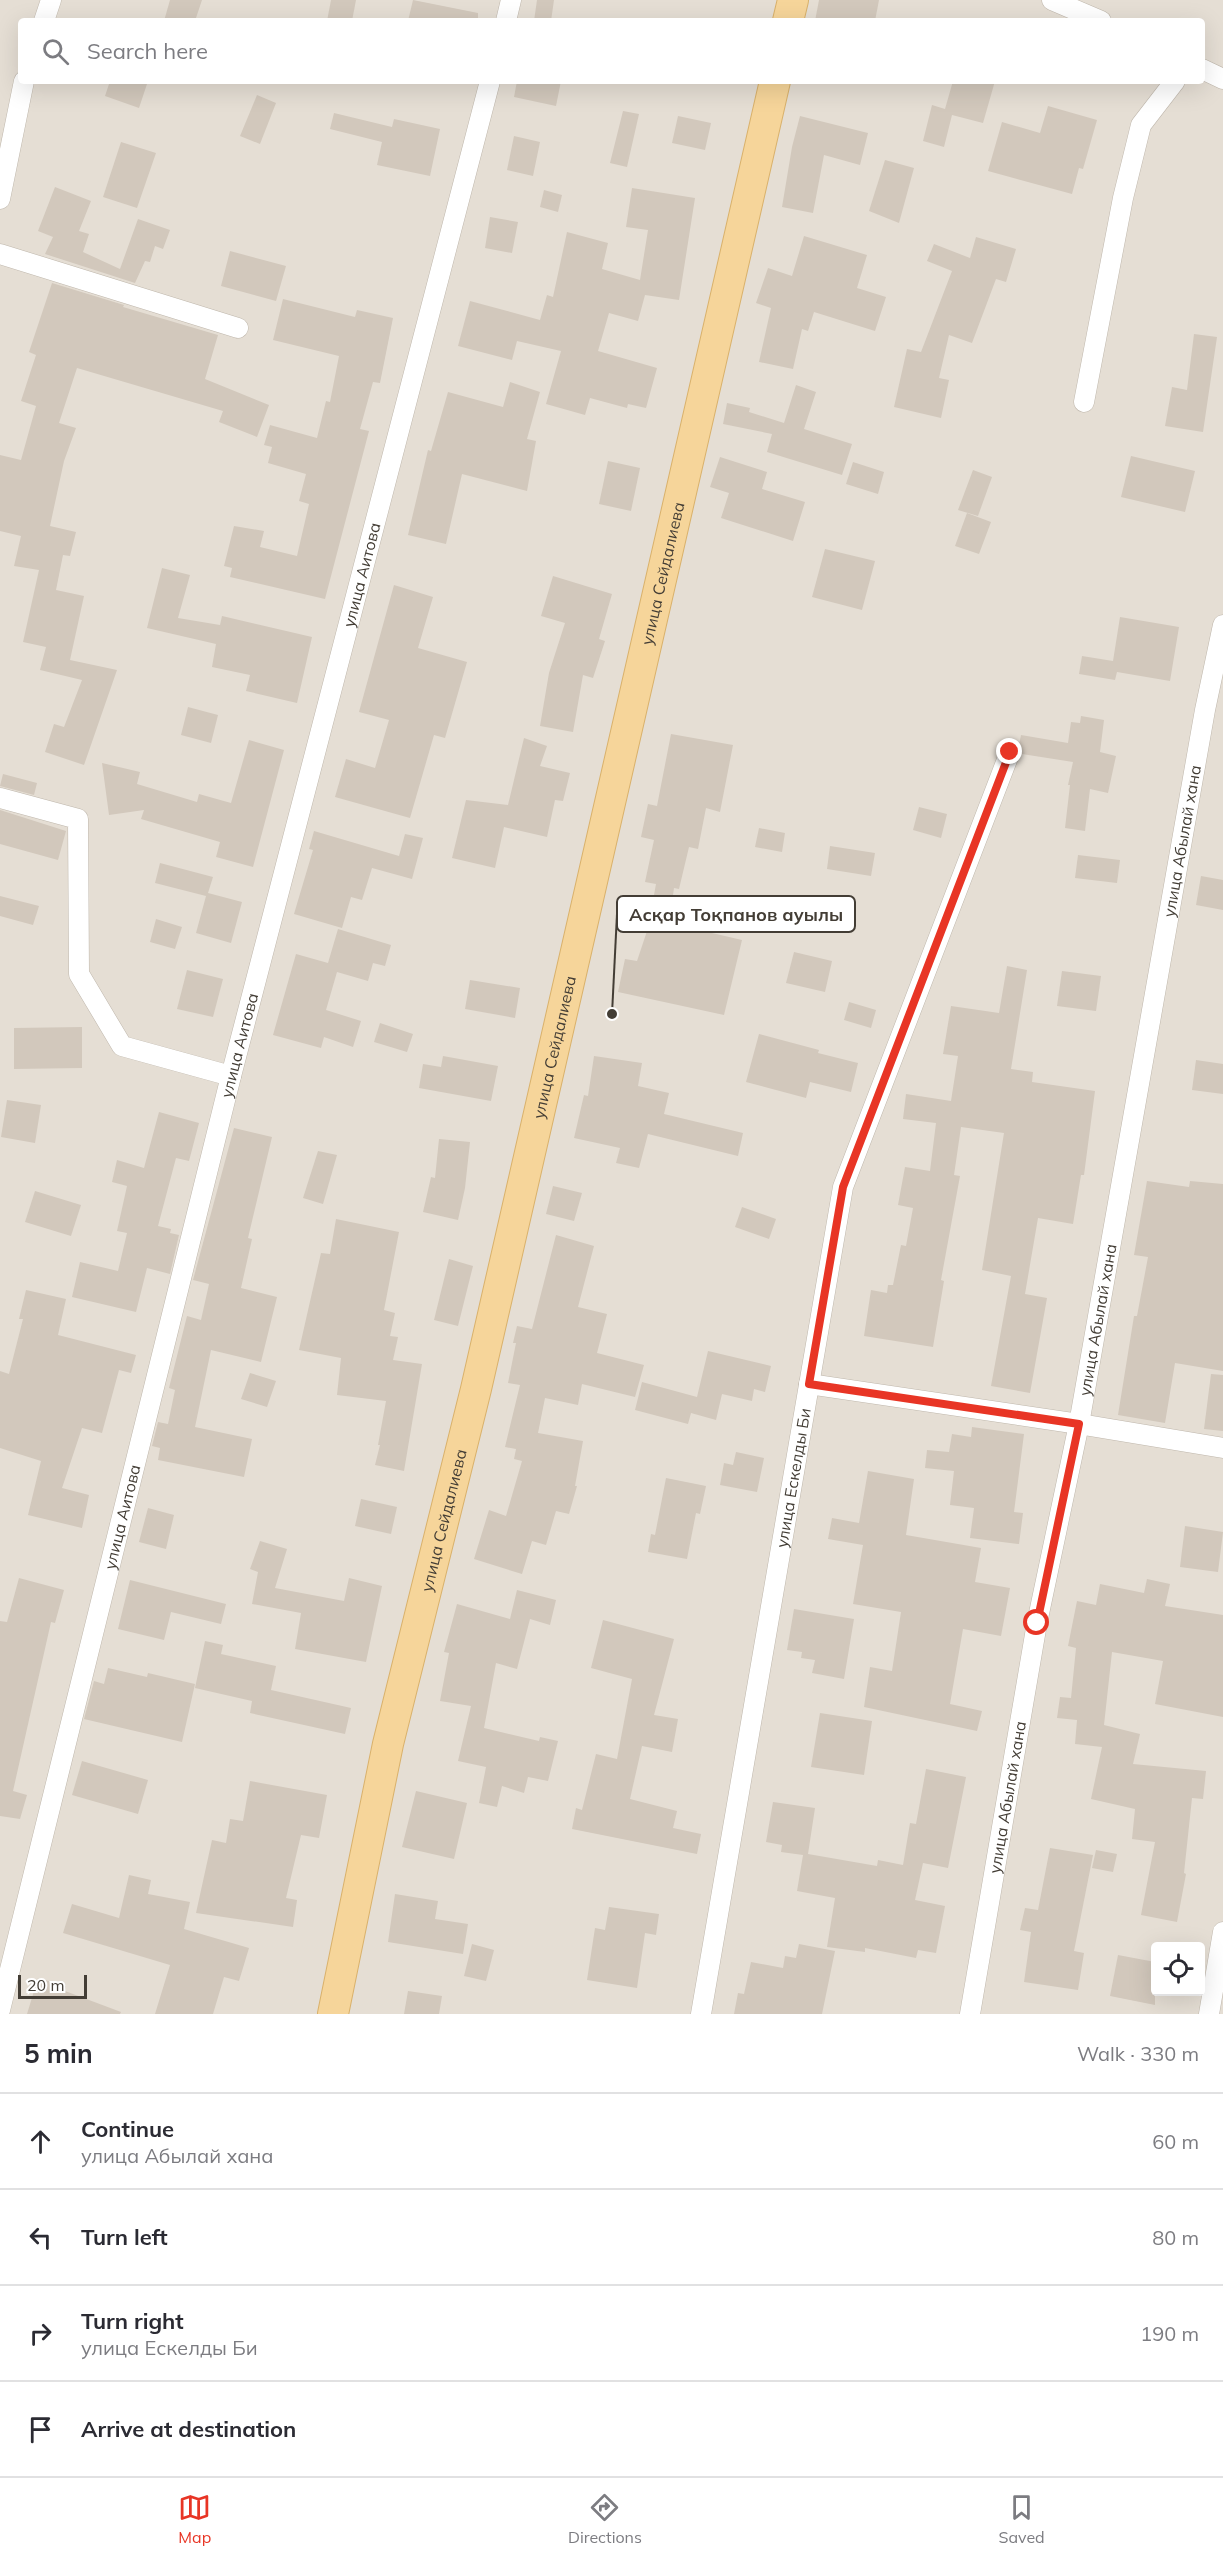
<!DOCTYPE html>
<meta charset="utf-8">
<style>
body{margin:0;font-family:Mulish,sans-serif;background:#f7f7f7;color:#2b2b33}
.controls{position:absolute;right:18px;bottom:18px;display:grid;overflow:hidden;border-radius:6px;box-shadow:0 6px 24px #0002}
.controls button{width:54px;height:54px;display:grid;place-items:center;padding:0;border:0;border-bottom:2px solid #e1e1e2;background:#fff;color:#2b2b33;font:30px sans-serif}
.scale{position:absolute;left:18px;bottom:15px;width:69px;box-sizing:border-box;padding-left:6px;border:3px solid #433d35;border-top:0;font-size:16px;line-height:21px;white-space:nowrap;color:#433d35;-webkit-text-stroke:4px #fff;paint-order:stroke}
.stop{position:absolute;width:18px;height:18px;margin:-14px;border:4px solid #e83525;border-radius:50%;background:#fff}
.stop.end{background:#e83525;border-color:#fff;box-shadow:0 2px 6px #0008}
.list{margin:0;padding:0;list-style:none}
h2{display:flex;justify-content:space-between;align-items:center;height:78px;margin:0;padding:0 24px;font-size:26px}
h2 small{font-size:20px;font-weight:400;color:#7c7c81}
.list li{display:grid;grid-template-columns:39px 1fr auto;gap:18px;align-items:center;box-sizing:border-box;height:96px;padding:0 24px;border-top:2px solid #e1e1e2}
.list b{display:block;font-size:22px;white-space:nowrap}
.list p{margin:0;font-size:20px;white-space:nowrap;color:#7c7c81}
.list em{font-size:20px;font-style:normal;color:#7c7c81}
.icon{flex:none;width:33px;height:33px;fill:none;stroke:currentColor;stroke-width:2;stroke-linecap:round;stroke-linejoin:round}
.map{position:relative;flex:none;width:1223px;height:2014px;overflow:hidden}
.search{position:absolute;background:#fff;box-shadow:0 6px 24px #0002;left:18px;right:18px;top:18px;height:66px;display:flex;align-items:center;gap:15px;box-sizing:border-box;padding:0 21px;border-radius:6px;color:#7c7c81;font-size:22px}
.sheet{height:462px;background:#fff}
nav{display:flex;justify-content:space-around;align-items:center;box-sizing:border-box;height:84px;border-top:2px solid #e1e1e2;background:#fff;font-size:16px;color:#7c7c81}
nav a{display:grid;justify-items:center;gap:3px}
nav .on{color:#e83525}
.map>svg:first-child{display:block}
.residential{fill:#e5ded4;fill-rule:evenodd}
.building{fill:#d2c8bc}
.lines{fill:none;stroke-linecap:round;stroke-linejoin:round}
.minor-casing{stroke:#bfb7ac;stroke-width:21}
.primary-casing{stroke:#d9b16b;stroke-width:32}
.minor{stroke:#fff;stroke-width:20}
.primary{stroke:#f6d59a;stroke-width:30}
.route{stroke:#e83525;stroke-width:8}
.labels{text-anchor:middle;stroke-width:6;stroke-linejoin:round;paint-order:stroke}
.street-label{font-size:16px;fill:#433d35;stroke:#fff}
.leader{fill:none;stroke:#433d35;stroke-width:2}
.callout-dot{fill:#433d35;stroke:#fff;stroke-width:2}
.callout{fill:#fff;stroke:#433d35;stroke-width:2}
.callout-label{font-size:18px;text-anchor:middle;font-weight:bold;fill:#433d35}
</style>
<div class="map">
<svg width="1223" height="2014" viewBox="0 0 1223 2014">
<rect width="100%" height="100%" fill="#f1ede5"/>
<!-- residential -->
<path class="residential" d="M0,0H1223V2014H0ZM21,21H1202V81H21ZM1156,1946H1200V1992H1156Z"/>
<!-- building -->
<g class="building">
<path d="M170,0H202L195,21H164Z"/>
<path d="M331,0H356L352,21H327Z"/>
<path d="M413,0L478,13V21H408Z"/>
<path d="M537,0H554L551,21H534Z"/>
<path d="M819,0H879L875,21H815Z"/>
<path d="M110,81H148L139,108L105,96Z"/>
<path d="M517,81H561L556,106L514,97Z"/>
<path d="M953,81H995L983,123L952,115L944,147L923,141L932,105L945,109Z"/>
<path d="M257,95L276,103L260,144L240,136Z"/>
<path d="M1048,106L1097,120L1083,169L1079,168L1072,194L988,171L1002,122L1040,133Z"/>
<path d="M623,111L639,114L627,167L610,163Z"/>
<path d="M334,113L392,127L394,119L440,129L430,176L377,165L382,142L330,129Z"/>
<path d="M678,116L711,123L705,150L672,143Z"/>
<path d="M800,116L868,133L860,165L824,155L813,213L782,207L792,147Z"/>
<path d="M514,136L540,142L533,176L507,170Z"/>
<path d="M121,142L156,153L137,208L103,197Z"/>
<path d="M885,160L914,168L899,223L869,211Z"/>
<path d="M55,187L91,201L79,231L89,234L83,252L120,269L138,219L170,230L163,249L155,246L150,262L145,261L135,283L45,254L53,237L38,231Z"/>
<path d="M632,188L695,198L679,300L645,295L638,321L609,313L598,351L657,368L646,408L628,404L627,408L590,398L585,415L546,404L561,351L517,341L512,360L458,346L470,301L540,320L547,295L553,297L567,232L608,243L602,269L640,280L648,230L626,227Z"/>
<path d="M544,190L562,195L558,212L540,207Z"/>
<path d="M490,217L518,222L512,253L485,248Z"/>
<path d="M804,236L867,255L857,288L886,297L875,331L814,312L808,331L802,329L793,369L759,362L771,308L756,303L768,268L792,276Z"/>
<path d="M976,237L1016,249L1006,282L996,279L972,343L949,335L939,378L949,380L941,418L894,407L907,349L921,352L952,271L927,261L934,244L970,258Z"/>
<path d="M230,251L286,266L276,301L221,286Z"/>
<path d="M52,283L124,305L123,307L218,335L205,379L269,405L257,437L219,422L223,411L77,368L59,423L76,428L64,461L50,526L76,532L70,556L63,555L56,590L84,596L70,660L117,670L84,765L45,752L54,724L64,727L82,680L40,670L46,647L23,642L39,570L14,566L21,536L0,531V455L21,460L36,406L21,401L36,355L29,352Z"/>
<path d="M283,299L355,317L357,310L393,318L380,383L373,382L360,429L369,431L325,599L230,577L232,568L224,566L234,526L264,531L260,547L297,556L309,504L299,501L306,474L268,463L272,447L264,445L270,425L317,438L326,401L330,402L339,356L273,340Z"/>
<path d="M1194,334L1217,337L1203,432L1165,426L1172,387L1187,390Z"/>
<path d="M510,382L540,392L527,439L536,441L527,491L462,474L446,544L408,535L428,450L431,451L448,392L503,407Z"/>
<path d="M796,385L816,392L804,429L852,444L842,475L767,452L772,434L723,424L727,403L750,408L749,412L784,423Z"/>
<path d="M1131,456L1195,471L1185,512L1121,497Z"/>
<path d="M720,457L767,472L762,489L805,502L793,541L721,518L729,493L710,487Z"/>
<path d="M608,461L640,468L631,511L599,504Z"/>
<path d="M853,462L884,472L878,494L846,484Z"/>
<path d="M973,470L992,477L978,516L958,510Z"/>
<path d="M967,513L991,522L979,554L955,546Z"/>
<path d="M825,549L875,561L862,610L812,597Z"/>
<path d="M162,568L190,575L178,618L220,625L222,616L312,637L297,703L246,691L250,675L212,667L216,644L147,628Z"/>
<path d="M553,576L612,594L599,639L605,641L593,678L583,675L573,732L540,726L549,673L565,623L541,616Z"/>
<path d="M394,585L433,597L418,648L467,662L445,738L434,735L410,818L335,797L346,759L375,768L389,720L359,712Z"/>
<path d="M1120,617L1179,627L1170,681L1117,672L1115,680L1079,674L1082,656L1113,661Z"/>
<path d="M188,707L218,715L211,743L181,735Z"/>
<path d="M1081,716L1104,720L1100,752L1116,756L1108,793L1090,789L1085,831L1065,828L1070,785H1068L1073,762L1022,754L1019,745L1021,735L1068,743L1071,722L1080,723Z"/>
<path d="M671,734L733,745L720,812L706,808L698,849L689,847L679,889L674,888L669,923L742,940L724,1015L618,992L625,959L637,961L648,928L656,884L645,882L654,840L641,837L648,804L657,806Z"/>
<path d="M524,738L547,746L540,766L570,773L563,801L555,800L547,837L504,827L495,868L452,858L466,800L508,805Z"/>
<path d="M249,740L284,750L253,867L216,857L220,842L141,819L144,810L109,815L102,763L140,772L137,784L197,802L199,794L231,803Z"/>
<path d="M3,774L37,783L34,795L0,786Z"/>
<path d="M919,807L947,814L941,838L913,830Z"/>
<path d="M0,810L66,831L58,860L0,844Z"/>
<path d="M759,828L785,833L782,852L755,847Z"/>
<path d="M314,831L399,856L405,834L423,838L412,879L372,868L362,900L351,897L342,928L294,914L313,850L309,849Z"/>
<path d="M830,846L875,853L871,876L827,869Z"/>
<path d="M1078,855L1120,860L1117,883L1075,878Z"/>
<path d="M160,863L213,877L208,893L242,902L231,943L196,933L206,896L155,883Z"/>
<path d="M1201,876L1223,880V910L1196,905Z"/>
<path d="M0,896L39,906L33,925L0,916Z"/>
<path d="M156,919L182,927L175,949L150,942Z"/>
<path d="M338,929L391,945L385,966L373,963L368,981L337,972L326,1010L361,1021L353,1047L324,1037L321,1048L273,1035L296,954L328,963Z"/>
<path d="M794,952L832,961L825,992L786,983Z"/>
<path d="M1007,966L1027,970L1011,1069L1033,1072L1032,1082L1095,1091L1084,1175H1081L1073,1224L1038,1218L1025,1294L1047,1298L1030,1393L991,1386L1011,1276L982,1270L1004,1133L961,1127L954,1175L960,1176L941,1280L944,1281L933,1347L864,1336L871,1290L887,1293L888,1285H893L901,1245L906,1246L913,1208L898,1205L905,1167L930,1171L936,1123L903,1119L906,1094L951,1101L958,1056L943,1054L951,1006L999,1013Z"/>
<path d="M187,970L223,979L213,1017L177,1009Z"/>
<path d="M1062,971L1101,976L1096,1011L1057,1006Z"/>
<path d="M470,980L520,988L515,1018L465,1009Z"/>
<path d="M849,1002L876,1010L871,1028L844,1020Z"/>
<path d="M380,1023L413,1034L407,1052L374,1042Z"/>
<path d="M82,1027V1068L14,1069V1028Z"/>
<path d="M759,1034L819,1050L818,1053L858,1063L851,1092L810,1082L806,1098L746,1082Z"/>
<path d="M443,1056L498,1066L491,1101L419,1088L423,1064L441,1067Z"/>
<path d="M594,1056L642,1063L638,1086L669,1093L664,1114L743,1133L738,1156L648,1134L639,1168L616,1163L620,1148L574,1138L584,1095L588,1096Z"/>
<path d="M1196,1060L1223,1064V1094L1192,1090Z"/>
<path d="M7,1100L41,1105L35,1143L1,1137Z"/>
<path d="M159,1112L199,1123L189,1161L176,1158L158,1226L171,1229L170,1233L179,1235L170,1274L147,1268L136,1312L72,1297L80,1262L118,1271L127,1233L117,1231L127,1186L112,1182L117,1160L144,1168Z"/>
<path d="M234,1128L272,1137L248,1238L252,1239L241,1288L277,1297L261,1362L211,1350L195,1427L252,1439L244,1477L158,1460L160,1448L152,1446L158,1422L168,1424L175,1390L169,1388L187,1316L201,1320L209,1284L193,1280Z"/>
<path d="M439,1139L470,1142L465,1188L458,1220L423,1212L431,1177L435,1178Z"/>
<path d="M318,1151L337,1155L323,1204L303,1198Z"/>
<path d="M1147,1181L1189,1187L1190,1181L1223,1184V1371L1175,1363L1165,1423L1118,1415L1134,1316H1137L1148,1257L1134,1255Z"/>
<path d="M553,1186L582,1193L574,1221L546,1214Z"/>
<path d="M35,1191L81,1205L71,1236L25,1222Z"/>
<path d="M742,1207L776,1219L769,1239L735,1227Z"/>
<path d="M336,1219L399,1232L384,1310L395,1313L390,1336L398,1337L393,1360L422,1364L404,1471L375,1465L380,1445H378L386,1401L337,1395L341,1358L299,1350L321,1253L330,1254Z"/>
<path d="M556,1235L594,1246L578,1307L607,1314L597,1353L644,1365L635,1397L582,1384L578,1405L545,1398L538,1433L583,1441L575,1486H577L569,1514L556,1511L546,1545L532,1541L522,1574L474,1559L489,1510L506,1516L522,1461L514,1459L516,1449L505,1447L520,1385L508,1383L516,1343H513L517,1326L532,1329Z"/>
<path d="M449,1259L473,1266L458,1326L434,1320Z"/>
<path d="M26,1290L66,1299L58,1335L136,1355L131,1373L119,1370L102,1433L82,1428L62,1488L89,1495L82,1528L28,1515L41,1461L0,1448V1371L9,1374L23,1319H19Z"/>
<path d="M708,1351L771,1366L765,1392L754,1389L752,1401L722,1394L716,1420L691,1413L688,1424L635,1410L642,1382L697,1397Z"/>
<path d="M250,1373L276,1381L267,1407L241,1399Z"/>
<path d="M1211,1374L1223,1375V1431L1204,1429Z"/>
<path d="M972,1427L1024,1434L1014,1512L1023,1513L1019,1544L970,1538L974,1508L950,1505L954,1471L925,1468L927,1450L949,1452L952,1434L971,1437Z"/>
<path d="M736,1452L764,1458L757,1492L720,1485L724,1463L733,1465Z"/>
<path d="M868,1471L914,1479L906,1535L981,1548L975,1582L1010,1588L1001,1636L963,1629L950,1704L982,1711L977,1731L864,1707L870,1667L892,1671L901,1612L853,1604L863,1545L828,1539L832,1518L859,1523Z"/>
<path d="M666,1478L706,1486L700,1514L696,1513L687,1559L648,1552L651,1534L655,1535Z"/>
<path d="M361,1499L397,1507L391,1534L355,1526Z"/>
<path d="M148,1508L174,1515L166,1549L139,1542Z"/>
<path d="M1185,1526L1223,1532L1218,1572L1180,1567Z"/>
<path d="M260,1541L287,1549L275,1588L344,1601L349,1578L382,1586L366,1662L295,1649L301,1613L252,1604L258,1572L250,1569Z"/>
<path d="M19,1578L64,1590L55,1623L51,1622L13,1791L27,1795L20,1819L0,1816V1621L7,1622Z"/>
<path d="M1147,1579L1170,1584L1165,1606L1223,1615V1717L1155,1704L1163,1661L1112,1652L1104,1725L1140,1734L1133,1764L1206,1771L1203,1799L1192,1798L1184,1873L1186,1874L1177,1922L1141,1915L1155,1842L1132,1839L1135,1809L1091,1799L1102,1747L1075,1744L1077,1720L1057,1718L1060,1697L1071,1698L1076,1648L1068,1646L1077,1601L1096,1605L1100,1584L1144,1593Z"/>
<path d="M130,1580L226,1604L221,1624L171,1612L164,1640L118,1629Z"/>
<path d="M517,1590L556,1600L550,1625L530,1619L517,1669L496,1663L484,1728L539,1741L540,1737L558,1741L548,1781L528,1777L524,1793L502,1786L497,1807L479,1803L486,1767L458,1761L471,1706L440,1701L449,1653L444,1652L457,1604L510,1619Z"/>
<path d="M794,1609L854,1619L844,1679L812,1673L815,1660L801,1658L802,1652L787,1650Z"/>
<path d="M603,1620L674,1639L654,1715L678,1719L672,1752L642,1746L630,1799L677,1811L673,1828L701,1834L697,1854L572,1829L576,1808L582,1810L596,1754L617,1759L632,1679L591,1668Z"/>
<path d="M205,1641L223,1645L221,1654L276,1666L271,1690L351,1708L345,1734L250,1713L252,1701L195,1688Z"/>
<path d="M108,1668L147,1677L148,1673L195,1684L182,1742L84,1719L94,1681L104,1684Z"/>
<path d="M820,1713L872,1721L864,1775L811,1767Z"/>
<path d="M82,1761L148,1780L138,1814L72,1795Z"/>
<path d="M926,1769L966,1777L948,1868L923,1863L915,1900L945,1906L936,1953L918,1950L916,1958L865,1948V1952L827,1947L835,1898L797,1891L803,1855L781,1852L782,1845L766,1842L773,1802L815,1808L808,1854L877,1866L878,1860L903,1865L910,1823L916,1824Z"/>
<path d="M250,1781L327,1795L319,1838L301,1835L286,1898L297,1900L293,1927L196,1913L212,1840L226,1843L230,1819L243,1821Z"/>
<path d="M416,1791L467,1803L454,1859L402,1847Z"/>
<path d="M1050,1848L1093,1855L1074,1951L1084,1953L1078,1990L1024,1982L1031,1932L1020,1930L1025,1908L1038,1910Z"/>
<path d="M1096,1850L1117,1854L1113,1872L1092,1868Z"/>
<path d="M129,1875L151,1880L148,1894L190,1902L184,1929L249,1948L239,1981L224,1977L213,2014H155L170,1965L63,1933L72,1904L119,1918Z"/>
<path d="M395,1894L438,1901L435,1919L468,1924L463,1954L388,1942Z"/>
<path d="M609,1907L659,1914L656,1935L645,1933L637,1988L587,1980L595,1928L605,1930Z"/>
<path d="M472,1944L494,1950L486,1981L464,1976Z"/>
<path d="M799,1944L835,1951L822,2014H734L738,1993L744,1994L751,1962L783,1968L785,1956L796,1958Z"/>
<path d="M1118,1955L1155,1962V2005L1110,1996Z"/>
<path d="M38,1978L66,1986L65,1991L121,2012L120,2014H27Z"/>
<path d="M408,1991L442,1996L439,2014H404Z"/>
</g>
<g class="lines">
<!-- minor casing -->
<g class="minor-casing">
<g id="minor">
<path d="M1052,0L1101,21"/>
<path d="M44,21L51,0"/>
<path d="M506,21L511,0"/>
<path d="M1202,69L1223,79"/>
<path d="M0,199L24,81"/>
<path d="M0,254L238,328"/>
<path d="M1084,402L1123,198L1141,125L1175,81"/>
<path d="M0,798L78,819L79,974L122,1046L231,1076"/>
<path d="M809,1384L1079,1424L1223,1448"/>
<path id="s1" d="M0,2010L231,1076L490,81"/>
<path id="s2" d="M701,2014L843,1187L1010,752"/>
<path id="s3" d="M970,2014L1037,1623L1079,1424L1205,710L1223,625"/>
<path d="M1209,2014L1223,1932"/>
</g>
</g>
<!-- primary casing -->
<g class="primary-casing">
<g id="primary">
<path d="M788,21L793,0"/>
<path id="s4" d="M333,2014L388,1744L476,1389L775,81"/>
</g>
</g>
<!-- minor -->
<use href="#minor" class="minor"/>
<!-- primary -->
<use href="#primary" class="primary"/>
</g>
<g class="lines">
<!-- route -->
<path class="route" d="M1010,752L843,1187L809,1384L1079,1424L1037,1623"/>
</g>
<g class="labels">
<!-- street labels -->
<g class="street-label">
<text dy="6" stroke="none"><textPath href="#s1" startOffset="1480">улица Аитова</textPath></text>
<text dy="6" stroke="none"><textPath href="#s4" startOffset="1478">улица Сейдалиева</textPath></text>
<text dy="6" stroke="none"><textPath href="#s3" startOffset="1192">улица Абылай хана</textPath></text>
<text dy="6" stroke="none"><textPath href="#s1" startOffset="994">улица Аитова</textPath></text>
<text dy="6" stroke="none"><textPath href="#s4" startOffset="992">улица Сейдалиева</textPath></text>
<text dy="6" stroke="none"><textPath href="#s3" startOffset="706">улица Абылай хана</textPath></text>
<text dy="6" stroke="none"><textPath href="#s2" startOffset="544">улица Ескелды Би</textPath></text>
<text dy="6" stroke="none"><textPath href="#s1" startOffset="508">улица Аитова</textPath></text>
<text dy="6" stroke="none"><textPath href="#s4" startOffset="506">улица Сейдалиева</textPath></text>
<text dy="6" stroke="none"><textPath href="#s3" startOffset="220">улица Абылай хана</textPath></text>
</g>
</g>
<!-- callouts -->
<path class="leader" d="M612 1014L617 914"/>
<circle class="callout-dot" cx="612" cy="1014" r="6"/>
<rect class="callout" x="617" y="896" width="238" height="36" rx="6"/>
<g class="callout-label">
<text x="736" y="921">Асқар Тоқпанов ауылы</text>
</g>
</svg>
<div class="controls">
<button><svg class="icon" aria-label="locate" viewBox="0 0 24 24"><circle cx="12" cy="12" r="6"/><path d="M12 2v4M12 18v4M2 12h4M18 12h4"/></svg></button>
</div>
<div class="scale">20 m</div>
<div class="stop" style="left:1037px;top:1623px"></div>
<div class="stop end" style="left:1010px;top:752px"></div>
<div class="search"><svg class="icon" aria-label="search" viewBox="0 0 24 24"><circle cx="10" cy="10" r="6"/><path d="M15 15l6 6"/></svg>Search here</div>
</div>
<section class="sheet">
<h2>5 min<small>Walk · 330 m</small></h2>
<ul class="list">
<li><svg class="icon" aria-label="ahead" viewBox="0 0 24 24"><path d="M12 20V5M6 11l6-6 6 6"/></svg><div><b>Continue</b><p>улица Абылай хана</p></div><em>60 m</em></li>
<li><svg class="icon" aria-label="left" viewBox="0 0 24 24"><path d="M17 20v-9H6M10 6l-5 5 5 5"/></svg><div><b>Turn left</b></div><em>80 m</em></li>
<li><svg class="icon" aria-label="right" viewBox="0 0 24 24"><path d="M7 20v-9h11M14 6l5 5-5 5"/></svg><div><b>Turn right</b><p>улица Ескелды Би</p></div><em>190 m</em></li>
<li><svg class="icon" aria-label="arrive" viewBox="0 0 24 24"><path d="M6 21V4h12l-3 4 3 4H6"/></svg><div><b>Arrive at destination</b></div></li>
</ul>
</section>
<nav>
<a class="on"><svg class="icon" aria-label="map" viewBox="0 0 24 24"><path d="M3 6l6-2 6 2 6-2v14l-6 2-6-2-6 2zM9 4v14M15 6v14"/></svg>Map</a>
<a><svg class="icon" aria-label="directions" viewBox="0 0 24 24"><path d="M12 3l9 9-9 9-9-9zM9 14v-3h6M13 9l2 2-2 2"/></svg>Directions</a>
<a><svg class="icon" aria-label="saved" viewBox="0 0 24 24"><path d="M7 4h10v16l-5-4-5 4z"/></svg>Saved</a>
</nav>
